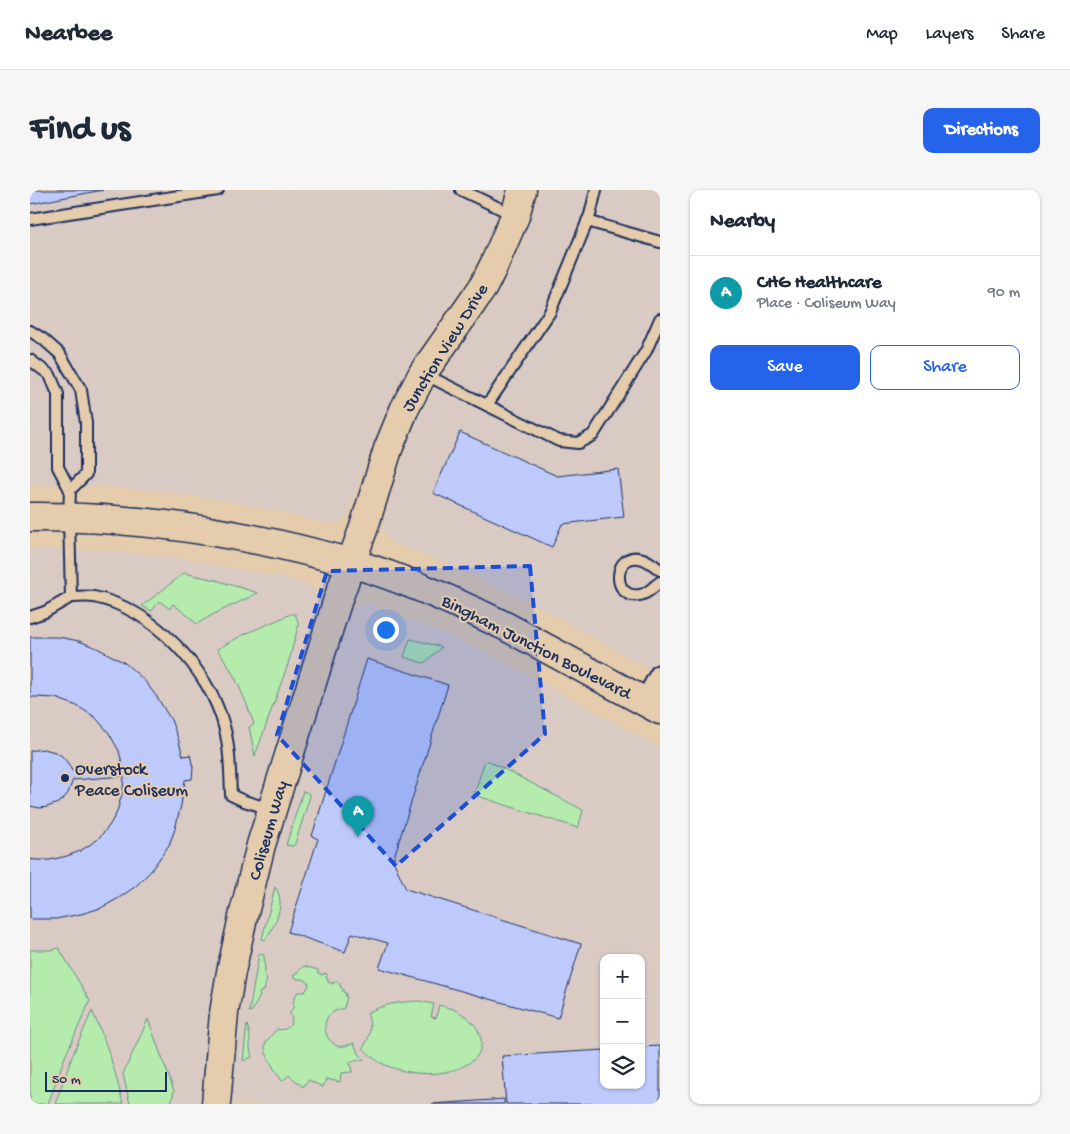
<!DOCTYPE html>
<meta charset="utf-8">
<style>
body{margin:0;font-family:"Gochi Hand",sans-serif;background:#f6f6f7;color:#1f2937}
.controls{position:absolute;right:15px;bottom:15px;display:grid;overflow:hidden;border-radius:10px;box-shadow:0 1px 4px #0004}
.controls button{width:45px;height:45px;display:grid;place-items:center;padding:0;border:0;border-bottom:1px solid #e0e1e3;background:#fff;color:#1f2937;font:25px sans-serif}
.scale{position:absolute;left:15px;bottom:12px;width:122px;box-sizing:border-box;padding-left:5px;border:2px solid #1b2f5e;border-top:0;font-size:14px;line-height:18px;white-space:nowrap;color:#1b2f5e;-webkit-text-stroke:4px #e4ccac;paint-order:stroke}
.you{position:absolute;left:355px;top:439px;width:18px;height:18px;margin:-12px;border:4px solid #fff;border-radius:50%;background:#1a73e8;box-shadow:0 0 0 8px #1a73e833}
.badge{display:grid;place-items:center;width:32px;height:32px;border-radius:50%;background:#2563eb;color:#fff;font-size:16px;font-weight:700}
.pin{position:absolute;translate:-50% -41px;filter:drop-shadow(0 1px 2px #0008)}
.pin::after{content:'';position:absolute;top:26px;width:18px;height:15px;background:inherit;clip-path:polygon(0 0,100% 0,50% 100%)}
.list{margin:0;padding:0;list-style:none}
h2{display:flex;justify-content:space-between;align-items:center;height:65px;margin:0;padding:0 20px;font-size:21px}
h2 small{font-size:16px;font-weight:400;color:#747a83}
.list li{display:grid;grid-template-columns:32px 1fr auto;gap:15px;align-items:center;box-sizing:border-box;height:75px;padding:0 20px;border-top:1px solid #e0e1e3}
.list b{display:block;font-size:19px;white-space:nowrap}
.list p{margin:0;font-size:16px;white-space:nowrap;color:#747a83}
.list em{font-size:16px;font-style:normal;color:#747a83}
.actions{display:flex;gap:10px;padding:15px 20px}
.actions a{flex:1;padding:11px 0;border:1px solid #2563eb;border-radius:10px;text-align:center;font-size:18px;color:#2563eb}
.actions .main{background:#2563eb;color:#fff}
.icon{flex:none;width:28px;height:28px;fill:none;stroke:currentColor;stroke-width:2;stroke-linecap:round;stroke-linejoin:round}
.map{position:relative;flex:none;width:630px;height:914px;overflow:hidden;border-radius:10px}
header{display:flex;align-items:center;gap:30px;box-sizing:border-box;height:70px;padding:0 25px;background:#fff;border-bottom:1px solid #e0e1e3}
header strong{font-size:24px}
nav{display:flex;gap:28px;margin-inline-start:auto;font-size:18px}
.intro{display:flex;align-items:center;justify-content:space-between;box-sizing:border-box;height:120px;padding:0 30px}
h1{margin:0;font-size:35px}
.button{padding:12px 22px;border-radius:10px;background:#2563eb;color:#fff;font-size:18px;font-weight:700}
main{display:flex;gap:30px;padding:0 30px}
aside{flex:1;background:#fff;border-radius:10px;box-shadow:0 1px 4px #0004}
.map>svg:first-child{display:block}
.built{fill:#d9cbc4;fill-rule:evenodd}
.green{fill:#b5ebad;stroke:#688d86}
.building{fill:#becafb;stroke:#1b2f5e}
.lines{fill:none;stroke-linecap:round;stroke-linejoin:round}
.lane-casing{stroke:#1b2f5e;stroke-width:14}
.street-casing{stroke:#1b2f5e;stroke-width:24}
.secondary-casing{stroke:#1b2f5e;stroke-width:31}
.lane{stroke:#e4ccac;stroke-width:10}
.street{stroke:#e4ccac;stroke-width:20}
.secondary{stroke:#e4ccac;stroke-width:28}
.marked{fill:#1d4ed8;fill-opacity:0.2;stroke:#1d4ed8;stroke-width:4;stroke-dasharray:10 6;stroke-linejoin:round}
.poi-dot{fill:#1b2f5e;stroke:#e4ccac;stroke-width:2}
.labels{text-anchor:middle;stroke-width:4;stroke-linejoin:round;paint-order:stroke}
.street-label{font-size:18px;fill:#1b2f5e;stroke:#e4ccac}
.poi-label{font-size:18px;fill:#1b2f5e;stroke:#e4ccac;text-anchor:start}
</style>
<header>
<strong>Nearbee</strong>
<nav><a>Map</a><a>Layers</a><a>Share</a></nav>
</header>
<div class="intro"><h1>Find us</h1><a class="button">Directions</a></div>
<main>
<div class="map">
<svg width="630" height="914" viewBox="0 0 630 914">
<rect width="100%" height="100%" fill="#e4ccac"/>
<filter id="ink" filterUnits="userSpaceOnUse"><feTurbulence type="fractalNoise" baseFrequency=".02" numOctaves="2"/><feDisplacementMap in="SourceGraphic" scale="10" xChannelSelector="R" yChannelSelector="G"/><feConvolveMatrix kernelMatrix="1 2 1 2 8 2 1 2 1" color-interpolation-filters="sRGB"/></filter>
<g filter="url(#ink)">
<!-- built -->
<g class="built">
<path d="M0,0H474L462,39L444,77L431,99L390,157L359,213L340,260L318,325L311,332L298,334L263,325L194,310L131,301L81,297L0,295Z"/>
<path d="M510,0H630V485L496,410L415,373L363,353L357,348L353,340L354,328L379,250L393,218L425,165L459,119L472,96L486,69L497,40Z"/>
<path d="M0,359L73,360L116,364L158,369L249,387L278,395L286,400L290,409V418L212,667L203,701L192,753L181,813L175,867L172,914H0Z"/>
<path d="M335,414H339L371,426L413,443L460,465L537,506L630,558V914H201L207,853L213,804L226,736L240,679L318,428L324,419ZM574,768H611V895H574Z"/>
</g>
<!-- green -->
<g class="green">
<path d="M154,383L186,390L228,403L182,425L167,434L157,425L143,414L140,419L129,411L122,421L112,416Z"/>
<path d="M261,424H265L268,431V437L258,474L225,566L219,537L224,534C214,506 205,483 187,459L215,444Z"/>
<path d="M380,449L412,457L394,473L374,467Z"/>
<path d="M456,571H459L553,620L548,638L444,605L454,573Z"/>
<path d="M273,601L278,603L280,606L265,654L263,656L256,655Z"/>
<path d="M245,697C257,713 245,735 235,750L232,749Z"/>
<path d="M29,758L60,811L34,869L18,914H0V760H22Z"/>
<path d="M229,764L234,765L235,782L234,786L237,788L234,801H231L229,804L230,806L222,821L219,822Z"/>
<path d="M274,776L288,780V783L293,785L294,783L297,784L296,788L298,789V792L304,794V791L310,793L309,795L311,796V798L313,799V802L316,803L315,806L317,807L314,818C308,820 303,821 299,825C291,835 296,852 308,856C313,857 318,855 324,853L329,864L334,869L320,872L322,882L311,883L310,892L296,889L293,897L278,890L273,897L259,885L252,891C247,883 233,863 235,855C237,849 243,844 247,839C259,842 265,832 260,823L263,818L264,808L268,802H274L277,799L279,795L277,791L272,789H268L263,786Z"/>
<path d="M388,811L404,814L401,827L406,828L409,815C415,817 422,818 427,821C452,833 463,862 434,876C409,888 375,885 351,873C344,869 339,864 333,858C341,845 342,838 337,823C354,814 369,812 388,811Z"/>
<path d="M62,821C77,853 85,880 93,914H25L43,864Z"/>
<path d="M118,829L144,901L141,914H100L93,884Z"/>
<path d="M217,835C222,845 218,857 222,867L213,871Z"/>
</g>
<!-- building -->
<g class="building">
<path d="M0,0H73L0,14Z"/>
<path d="M430,242L527,286L588,279L594,327L532,334L522,357L403,303Z"/>
<path d="M0,447H29L49,451L67,458L95,473L114,490L127,507L141,530L148,548L153,566L160,565L163,577L162,589L155,590L151,615L145,639L139,655L120,682L106,696L89,708L71,718L51,724L26,729H0V669L6,670H20L37,666L50,661L67,650L79,636L87,622L93,600L94,586L43,590L38,603L34,608L28,613L17,617L10,618L0,616V561L5,560L14,559L25,562L32,566L38,573L42,581L93,577L89,561L79,543L65,527L47,516L26,508L6,507H0Z"/>
<path d="M337,469L418,495L363,670L376,699L551,754L528,828L349,778L358,753L322,743L315,762L258,742L288,649L282,646Z"/>
<path d="M630,856V914H476L472,866L574,860V895H611V857Z"/>
<path d="M474,909V914H402L462,910Z"/>
</g>
<g class="lines">
<!-- lane casing -->
<g class="lane-casing">
<g id="lane">
<path d="M431,0L484,25"/>
<path d="M0,29L188,0"/>
<path d="M557,31L630,52"/>
<path d="M0,141L13,149L30,164L51,200L56,233V284L40,300"/>
<path d="M0,170L20,185L28,204V277L40,300L39,327L41,407C48,407 57,406 64,407C123,419 179,479 194,536C200,558 200,582 201,605L214,611L241,619"/>
<path d="M394,184L529,251L548,253L563,245L616,161L630,129"/>
<path d="M457,215L520,122L560,25L566,0"/>
<path d="M630,380C625,376 619,371 613,369C583,359 580,410 610,405C618,404 624,396 630,392"/>
<path d="M0,427L15,422L41,407"/>
</g>
</g>
<!-- street casing -->
<g class="street-casing">
<path id="street" d="M615,512L630,485"/>
</g>
<!-- secondary casing -->
<g class="secondary-casing">
<g id="secondary">
<path d="M0,327C109,326 216,343 321,373C374,388 425,412 475,436L630,520"/>
<path d="M186,914L194,823L201,782L213,727L231,655L308,409L334,337L358,259L374,220L393,183L440,116L453,97L464,75L485,26L492,0"/>
</g>
</g>
<!-- lane -->
<use href="#lane" class="lane"/>
<!-- street -->
<use href="#street" class="street"/>
<!-- secondary -->
<use href="#secondary" class="secondary"/>
</g>
</g>
<!-- marked area -->
<path class="marked" d="M500,376L515,544L366,676L247,545L297,381Z"/>
<!-- markers -->
<circle class="poi-dot" cx="35" cy="588" r="5"/>
<g class="labels">
<!-- street labels -->
<g class="street-label">
<text transform="translate(414 157) rotate(-58)" y="6">Junction View Drive</text>
<text transform="translate(507 456) rotate(27)" y="6">Bingham Junction Boulevard</text>
<text transform="translate(237 640) rotate(-74)" y="6">Coliseum Way</text>
</g>
<!-- poi labels -->
<g class="poi-label">
<text x="45" y="584">Overstock<tspan x="45" dy="21">Peace Coliseum</tspan></text>
</g>
</g>
</svg>
<div class="controls">
<button>+</button>
<button>−</button>
<button><svg class="icon" aria-label="layers" viewBox="0 0 24 24"><path d="M12 4l9 5-9 5-9-5zM3 14l9 5 9-5"/></svg></button>
</div>
<div class="scale">50 m</div>
<div class="you"></div>
<div class="pin badge" style="left:328px;top:647px;background:#0f9aa8">A</div>
</div>
<aside>
<h2>Nearby<small></small></h2>
<ul class="list">
<li><span class="badge" style="background:#0f9aa8">A</span><div><b>CHG Healthcare</b><p>Place · Coliseum Way</p></div><em>90 m</em></li>
</ul>
<div class="actions"><a class="main">Save</a><a>Share</a></div>
</aside>
</main>
